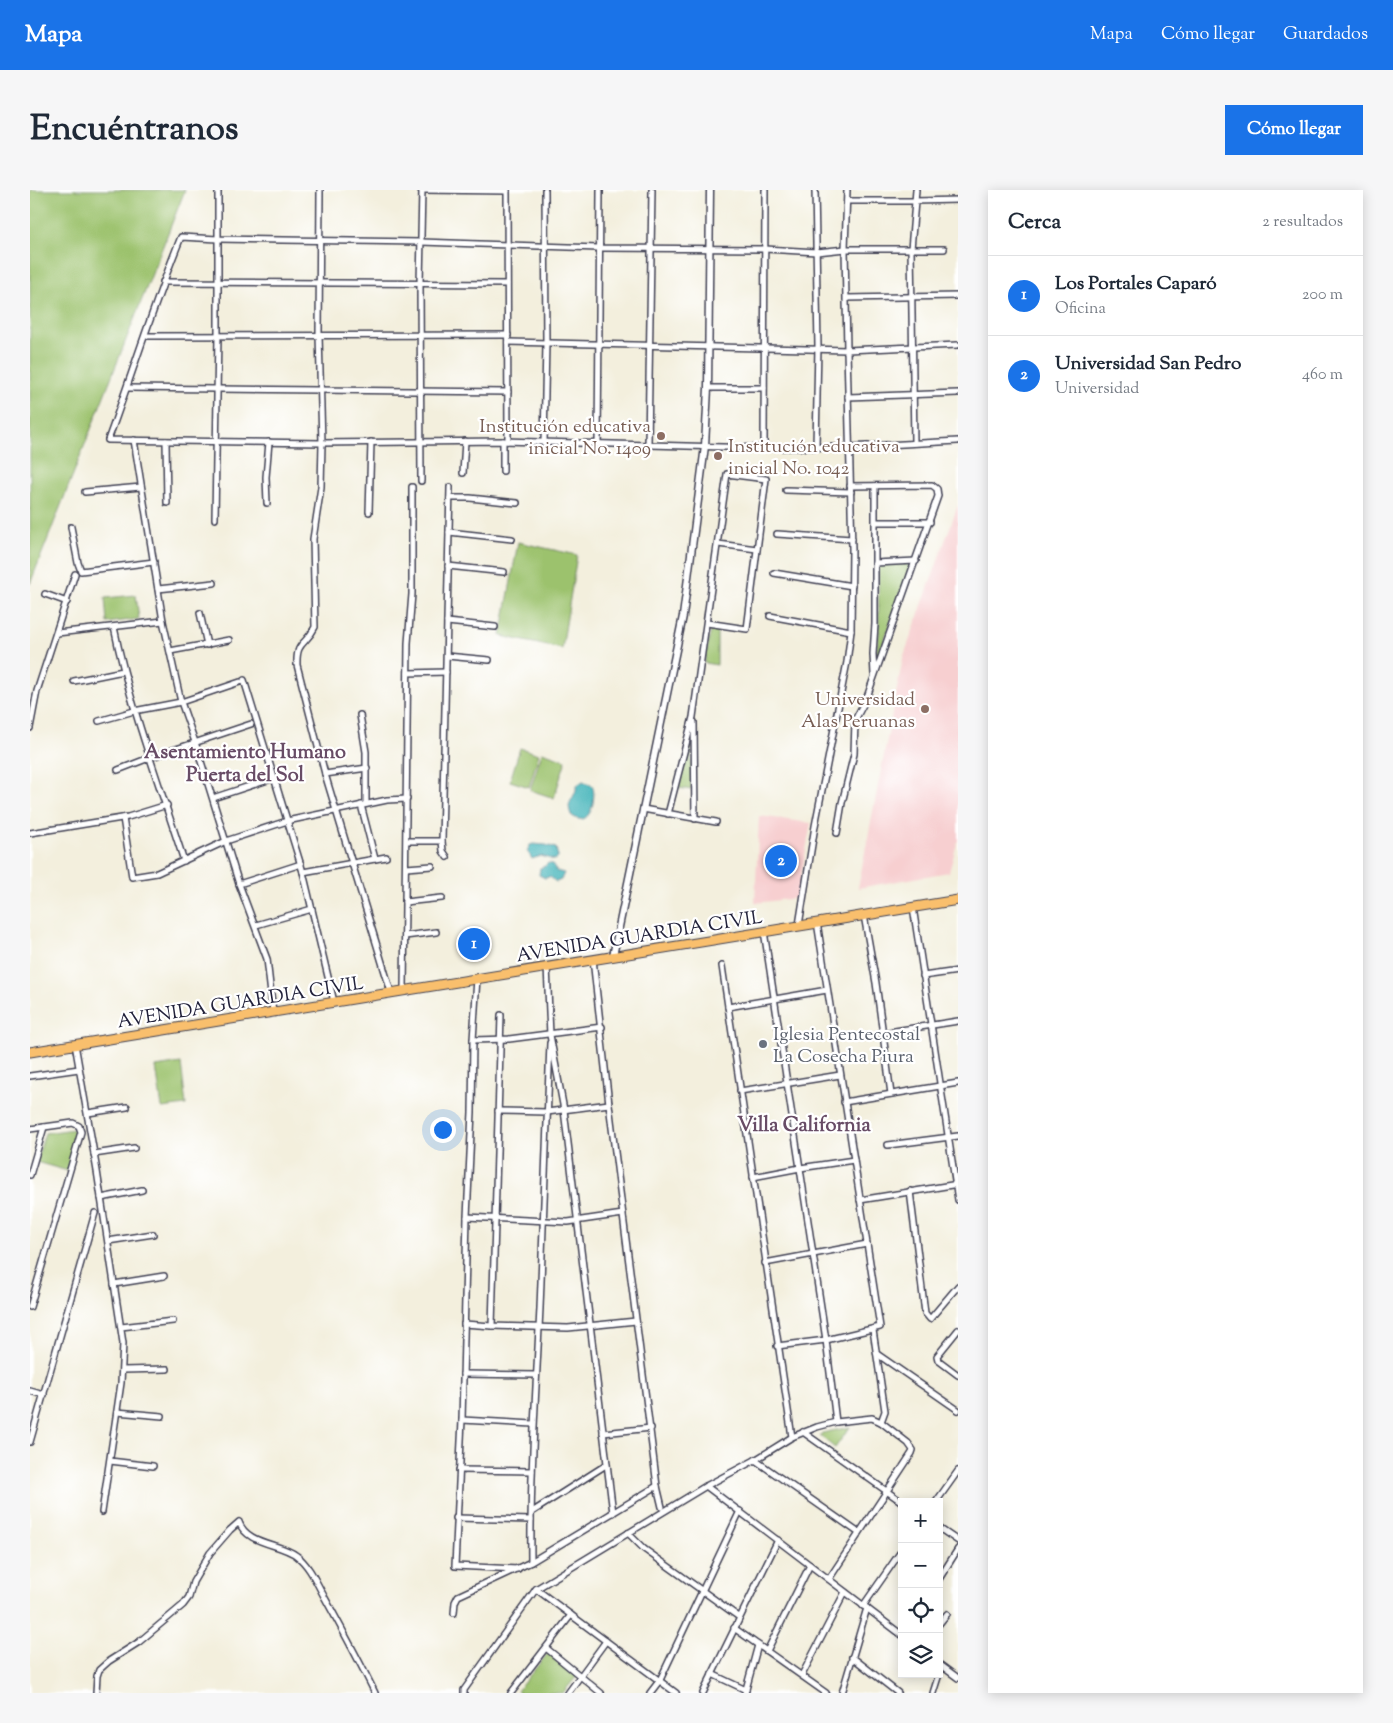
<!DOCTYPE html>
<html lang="es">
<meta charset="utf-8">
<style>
body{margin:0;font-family:"Sorts Mill Goudy",serif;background:#f6f6f7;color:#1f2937}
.controls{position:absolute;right:15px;bottom:15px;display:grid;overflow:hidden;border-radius:0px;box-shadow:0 2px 12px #0003}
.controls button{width:45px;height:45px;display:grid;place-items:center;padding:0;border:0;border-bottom:1px solid #e0e1e3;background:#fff;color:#1f2937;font:25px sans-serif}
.you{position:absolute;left:412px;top:939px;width:18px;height:18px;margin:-12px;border:4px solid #fff;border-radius:50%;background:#1a73e8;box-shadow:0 0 0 8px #1a73e833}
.badge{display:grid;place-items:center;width:32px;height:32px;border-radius:50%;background:#1a73e8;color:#fff;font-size:16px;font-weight:700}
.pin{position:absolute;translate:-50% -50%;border:2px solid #fff;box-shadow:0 1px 5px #0006}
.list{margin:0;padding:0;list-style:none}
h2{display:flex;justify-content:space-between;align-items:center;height:65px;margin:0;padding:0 20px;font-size:21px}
h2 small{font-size:16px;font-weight:400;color:#747a83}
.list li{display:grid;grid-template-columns:32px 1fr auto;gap:15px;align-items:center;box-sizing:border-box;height:80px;padding:0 20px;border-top:1px solid #e0e1e3}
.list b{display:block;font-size:19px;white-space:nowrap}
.list p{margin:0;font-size:16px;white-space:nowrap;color:#747a83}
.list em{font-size:16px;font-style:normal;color:#747a83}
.icon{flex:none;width:28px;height:28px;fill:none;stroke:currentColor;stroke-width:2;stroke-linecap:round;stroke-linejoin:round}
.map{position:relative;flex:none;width:928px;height:1503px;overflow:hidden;border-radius:0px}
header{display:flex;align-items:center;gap:30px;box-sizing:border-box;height:70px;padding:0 25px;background:#1a73e8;color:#fff}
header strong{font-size:24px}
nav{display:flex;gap:28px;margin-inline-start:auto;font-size:18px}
.intro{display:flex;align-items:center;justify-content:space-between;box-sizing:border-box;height:120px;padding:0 30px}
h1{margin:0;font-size:35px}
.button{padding:12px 22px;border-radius:0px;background:#1a73e8;color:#fff;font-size:18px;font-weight:700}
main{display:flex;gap:30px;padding:0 30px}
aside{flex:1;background:#fff;border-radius:0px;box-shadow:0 2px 12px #0003}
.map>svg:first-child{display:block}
.built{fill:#f7cfd0}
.green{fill:#9cc26d;stroke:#5f7254}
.water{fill:#41b2b8;stroke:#326a7a}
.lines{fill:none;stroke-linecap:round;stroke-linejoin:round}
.minor-casing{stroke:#414153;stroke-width:8}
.tertiary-casing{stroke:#414153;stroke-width:9}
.trunk-casing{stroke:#414153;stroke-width:11}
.minor{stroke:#fff;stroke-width:5}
.tertiary{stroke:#fff;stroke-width:6}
.trunk{stroke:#f9bf6d;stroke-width:9}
.education-dot{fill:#8d6e63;stroke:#fff;stroke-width:2}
.worship-dot{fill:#6b7280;stroke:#fff;stroke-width:2}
.labels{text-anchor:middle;stroke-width:4.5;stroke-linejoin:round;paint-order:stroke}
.education-label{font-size:19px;fill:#785e54;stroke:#fff;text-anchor:end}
.street-label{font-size:19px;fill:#22223b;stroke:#fff}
.worship-label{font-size:19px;fill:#5b616d;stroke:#fff;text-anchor:start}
.neighbourhood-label{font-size:20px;font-weight:bold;fill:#684c66;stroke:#fff}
</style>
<header>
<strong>Mapa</strong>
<nav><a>Mapa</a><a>Cómo llegar</a><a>Guardados</a></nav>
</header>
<div class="intro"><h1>Encuéntranos</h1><a class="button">Cómo llegar</a></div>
<main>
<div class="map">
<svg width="928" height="1503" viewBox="0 0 928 1503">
<rect width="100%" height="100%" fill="#fff"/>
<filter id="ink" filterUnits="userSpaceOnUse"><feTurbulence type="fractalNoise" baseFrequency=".02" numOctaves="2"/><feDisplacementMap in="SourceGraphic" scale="10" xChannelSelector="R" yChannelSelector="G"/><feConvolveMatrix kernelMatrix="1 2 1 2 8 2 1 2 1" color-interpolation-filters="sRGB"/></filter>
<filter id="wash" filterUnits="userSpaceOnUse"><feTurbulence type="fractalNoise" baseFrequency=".0096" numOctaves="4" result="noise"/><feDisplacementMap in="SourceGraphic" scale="20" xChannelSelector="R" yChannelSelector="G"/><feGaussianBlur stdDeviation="1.12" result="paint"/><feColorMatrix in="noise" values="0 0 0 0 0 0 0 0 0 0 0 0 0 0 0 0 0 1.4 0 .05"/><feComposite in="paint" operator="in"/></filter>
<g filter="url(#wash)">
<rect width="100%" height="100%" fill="#f3efdd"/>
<!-- built -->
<g class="built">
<path d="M928,315V650L919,682L828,698L873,468Z"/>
<path d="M729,626L781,633L767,708L725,713Z"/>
</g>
<!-- green -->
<g class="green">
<path d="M0,0H155L0,394Z"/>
<path d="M488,352L547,365L532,459L471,446Z"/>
<path d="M882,373L847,470H845L849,443L848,375Z"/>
<path d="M106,405L109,429L77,433L75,408Z"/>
<path d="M681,440L687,441V475L674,473Z"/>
<path d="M662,543L661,600L649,598Z"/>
<path d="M490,558L509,564L499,597L480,591Z"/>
<path d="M512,562L536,570L524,608L500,600Z"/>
<path d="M151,873L156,915L132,918L126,877Z"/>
<path d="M44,939L48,944L38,981L6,972L15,943Z"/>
<path d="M820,1237L805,1258L790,1246L792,1243Z"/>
<path d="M518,1463L547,1486L533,1503H489L487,1501Z"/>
</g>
<!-- water -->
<g class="water">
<path d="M553,591L562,595C567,603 562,642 541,625C537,614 540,613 545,603C546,601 546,597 547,595Z"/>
<path d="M503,654L516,655L526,658L528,667L524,670L511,666L502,669L497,661L500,655Z"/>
<path d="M518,673L522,674L526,681L534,683L531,690L526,692L520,687L515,688L509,685L510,678L515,676Z"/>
</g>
</g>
<g filter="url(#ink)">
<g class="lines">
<!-- minor casing -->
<g class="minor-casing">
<g id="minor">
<path d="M290,0L289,145L292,253L291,297L283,349L285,437C276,456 266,450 267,475L295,584L361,802"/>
<path d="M391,0L477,1"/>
<path d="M477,0L478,251"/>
<path d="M785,0L788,156L786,257"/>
<path d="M817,11H885L928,10"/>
<path d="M914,59H815L787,62L735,59L568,58L391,52L188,49L151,47C124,113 103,182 78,250L292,253L473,251L729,258L819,257L928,251"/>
<path d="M133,92L477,94"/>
<path d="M817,108L928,106"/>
<path d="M116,146L478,145"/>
<path d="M478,152L817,160L928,155"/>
<path d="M98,198L478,202"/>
<path d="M678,198H734"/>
<path d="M818,207L928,203"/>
<path d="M104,250L133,431L151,512L165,552L209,694L237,769L243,822"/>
<path d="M136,251L137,313"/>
<path d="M884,252L881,59L886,0"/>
<path d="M514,253L516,153L515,0"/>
<path d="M568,255L570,0"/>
<path d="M618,255L622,0"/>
<path d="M734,258L735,0"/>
<path d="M473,281V251"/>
<path d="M433,283L435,251"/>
<path d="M391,291L390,93L392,0"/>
<path d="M756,300L821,302"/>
<path d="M55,302L111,297"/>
<path d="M420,308H440L487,313"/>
<path d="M237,313L236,287L239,252"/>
<path d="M339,322L341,252"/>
<path d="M185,329L188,145V0"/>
<path d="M846,332H900"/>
<path d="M41,337L48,373L51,381L124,372"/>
<path d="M419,342L482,349"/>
<path d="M747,344L822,349"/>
<path d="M688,354L727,359"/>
<path d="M845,373L886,371"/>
<path d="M418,376L474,382"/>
<path d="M744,383L822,396"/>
<path d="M128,399L184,393"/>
<path d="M15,404L37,412"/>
<path d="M170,423L177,455"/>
<path d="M740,426L821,441"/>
<path d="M417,432L465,437"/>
<path d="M84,437C100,517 129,593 154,671"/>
<path d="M27,443L133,431"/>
<path d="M140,461L199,450"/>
<path d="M417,466L459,470"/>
<path d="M378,483L416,482"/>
<path d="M844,485L843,464L845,434V296"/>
<path d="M214,490L273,682L304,812"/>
<path d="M44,491L93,481"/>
<path d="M330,525L336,562V614"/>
<path d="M69,531L104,521L151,512L210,492"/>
<path d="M664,532L665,629"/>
<path d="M0,538L7,501L45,384"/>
<path d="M88,580L119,568L221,534"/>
<path d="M295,584L337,578"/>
<path d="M183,608L244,588"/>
<path d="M331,615L345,669"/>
<path d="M613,619L686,632"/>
<path d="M638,624L663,527L697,284L736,289L717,439L677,433"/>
<path d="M93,628L102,687L127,683L196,651L257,631L357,610L377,609"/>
<path d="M0,643L98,627L137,615"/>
<path d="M807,643L812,613L824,564L825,530L837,507L908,306L907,299L902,295L820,296"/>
<path d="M377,651H412L413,661L417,667"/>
<path d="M412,651L420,297"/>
<path d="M376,678L402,676"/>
<path d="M273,682L356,667"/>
<path d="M209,694L271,674"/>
<path d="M375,712L412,708"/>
<path d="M883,717L928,1010"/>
<path d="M834,725L846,793L861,904"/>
<path d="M226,735L282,719"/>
<path d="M769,735L785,636L817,472L821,441L822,359L817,160L815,59L817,0"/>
<path d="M734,741L796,1150L806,1232"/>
<path d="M375,746L406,742"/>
<path d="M563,769L579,914L627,1296L632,1317"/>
<path d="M517,776L520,845L534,920L583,1323"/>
<path d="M692,776L762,1247"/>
<path d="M893,786L928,781"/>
<path d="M447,788L443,850L442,922L437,1027L432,1230L425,1376L488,1379"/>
<path d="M374,800L378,453L382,404V297"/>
<path d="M698,817L797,800"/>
<path d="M852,843L928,831"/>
<path d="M443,850L479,849L572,837"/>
<path d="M45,854L67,981L93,1153L91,1193L72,1322"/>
<path d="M0,886L49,879"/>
<path d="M710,901L810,885"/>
<path d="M814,912L928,893"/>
<path d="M468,921L517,922L579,914"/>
<path d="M58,923L97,917"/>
<path d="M0,939L43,933L49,936L51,942L0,1117"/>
<path d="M858,955L928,946"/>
<path d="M64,964L104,958"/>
<path d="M0,985L14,937"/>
<path d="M723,987L770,978L824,970"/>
<path d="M880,1001L895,1123L900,1129L928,1096"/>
<path d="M71,1008L112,1000"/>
<path d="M830,1010L928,994"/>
<path d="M437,1027L538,1032L593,1024"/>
<path d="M78,1051L123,1044"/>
<path d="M735,1073L837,1054"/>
<path d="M84,1094L134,1086"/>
<path d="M434,1134L462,1136L538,1138L606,1131"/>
<path d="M462,1136L471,825"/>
<path d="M91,1137L143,1131"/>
<path d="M843,1140L855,1221L851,1232"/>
<path d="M928,1140L907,1166L908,1170L928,1185"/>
<path d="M747,1156L796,1150L850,1137L787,732"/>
<path d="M847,1164L928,1220"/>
<path d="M93,1180L137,1179"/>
<path d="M433,1184L506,1185"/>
<path d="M0,1201L14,1205"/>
<path d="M87,1222L132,1226"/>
<path d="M432,1230L503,1234"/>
<path d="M773,1242L872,1312"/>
<path d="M573,1243L621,1238"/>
<path d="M0,1252L65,1023"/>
<path d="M725,1270L829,1343"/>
<path d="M80,1271L123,1276"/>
<path d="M429,1280L502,1281"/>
<path d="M676,1296L872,1445"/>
<path d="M906,1312L928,1281"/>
<path d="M502,1322L576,1275"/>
<path d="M426,1328L501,1330"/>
<path d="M909,1338L928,1351"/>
<path d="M598,1343L614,1359L709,1427"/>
<path d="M501,1372C500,1287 506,1203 510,1118C514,1030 516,941 520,853"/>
<path d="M909,1389L928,1359"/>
<path d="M506,1399L646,1503"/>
<path d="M833,1416L872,1360"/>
<path d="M424,1423L425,1412L428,1406L501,1372L627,1296"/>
<path d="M909,1434L917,1424"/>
<path d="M704,1438L796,1503"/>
<path d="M516,1458L571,1503"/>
<path d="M737,1461L780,1375"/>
<path d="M822,1467L868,1503"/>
<path d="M909,1474L928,1488"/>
<path d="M682,1484L716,1500"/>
<path d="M772,1485L815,1402"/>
<path d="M66,1503L67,1486L69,1480L79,1471L109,1452L153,1415L159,1407L163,1392L180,1363L200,1340L209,1332C217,1355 251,1353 267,1366C280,1376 287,1394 295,1408C312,1439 329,1470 345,1503"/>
<path d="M434,1503V1500L506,1399L676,1296L725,1270L762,1247L787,1237L806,1232L842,1228L851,1232L878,1253L883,1260L882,1263L799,1389"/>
<path d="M481,1503L541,1425"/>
<path d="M538,1503L576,1451"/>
<path d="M620,1503L630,1490L710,1321"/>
<path d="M673,1503L748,1350"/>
<path d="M715,1503L728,1455"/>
<path d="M812,1503L837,1418"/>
<path d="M903,1503L909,1484"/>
</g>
</g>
<!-- tertiary casing -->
<g class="tertiary-casing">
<path id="tertiary" d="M583,766L653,426L675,256L678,198L680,0"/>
</g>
<!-- trunk casing -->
<g class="trunk-casing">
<path id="trunk" d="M0,862L928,710"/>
</g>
<!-- minor -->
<use href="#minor" class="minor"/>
<!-- tertiary -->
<use href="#tertiary" class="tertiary"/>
<!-- trunk -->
<use href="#trunk" class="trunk"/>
</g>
</g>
<!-- markers -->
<g class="education-dot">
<circle cx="631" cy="246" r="5"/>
<circle cx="688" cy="266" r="5"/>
<circle cx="895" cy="519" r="5"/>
</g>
<circle class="worship-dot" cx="733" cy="854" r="5"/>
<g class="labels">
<!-- education labels -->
<g class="education-label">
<text x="621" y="242">Institución educativa<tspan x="621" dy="22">inicial No. 1409</tspan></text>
<text x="698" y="262" text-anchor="start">Institución educativa<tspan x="698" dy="22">inicial No. 1042</tspan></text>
<text x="885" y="515">Universidad<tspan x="885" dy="22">Alas Peruanas</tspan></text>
</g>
<!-- street labels -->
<g class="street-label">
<text transform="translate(609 745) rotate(-9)" y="7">AVENIDA GUARDIA CIVIL</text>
<text transform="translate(210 811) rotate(-9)" y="7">AVENIDA GUARDIA CIVIL</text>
</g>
<!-- worship labels -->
<g class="worship-label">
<text x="743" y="850">Iglesia Pentecostal<tspan x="743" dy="22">La Cosecha Piura</tspan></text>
</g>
<!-- neighbourhood labels -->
<g class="neighbourhood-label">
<text x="215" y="568">Asentamiento Humano<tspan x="215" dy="23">Puerta del Sol</tspan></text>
<text x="774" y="941">Villa California</text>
</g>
</g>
</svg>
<div class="controls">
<button>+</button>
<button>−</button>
<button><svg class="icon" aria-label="locate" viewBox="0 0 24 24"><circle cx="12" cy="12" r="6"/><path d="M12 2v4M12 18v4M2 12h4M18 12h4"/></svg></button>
<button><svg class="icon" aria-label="layers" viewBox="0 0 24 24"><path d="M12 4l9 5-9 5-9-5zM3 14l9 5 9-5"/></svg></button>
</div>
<div class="you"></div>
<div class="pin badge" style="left:444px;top:754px">1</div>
<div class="pin badge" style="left:751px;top:671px">2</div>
</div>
<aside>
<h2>Cerca<small>2 resultados</small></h2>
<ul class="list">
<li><span class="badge">1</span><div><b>Los Portales Caparó</b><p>Oficina</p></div><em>200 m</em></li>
<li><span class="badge">2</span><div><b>Universidad San Pedro</b><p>Universidad</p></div><em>460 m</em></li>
</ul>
</aside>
</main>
